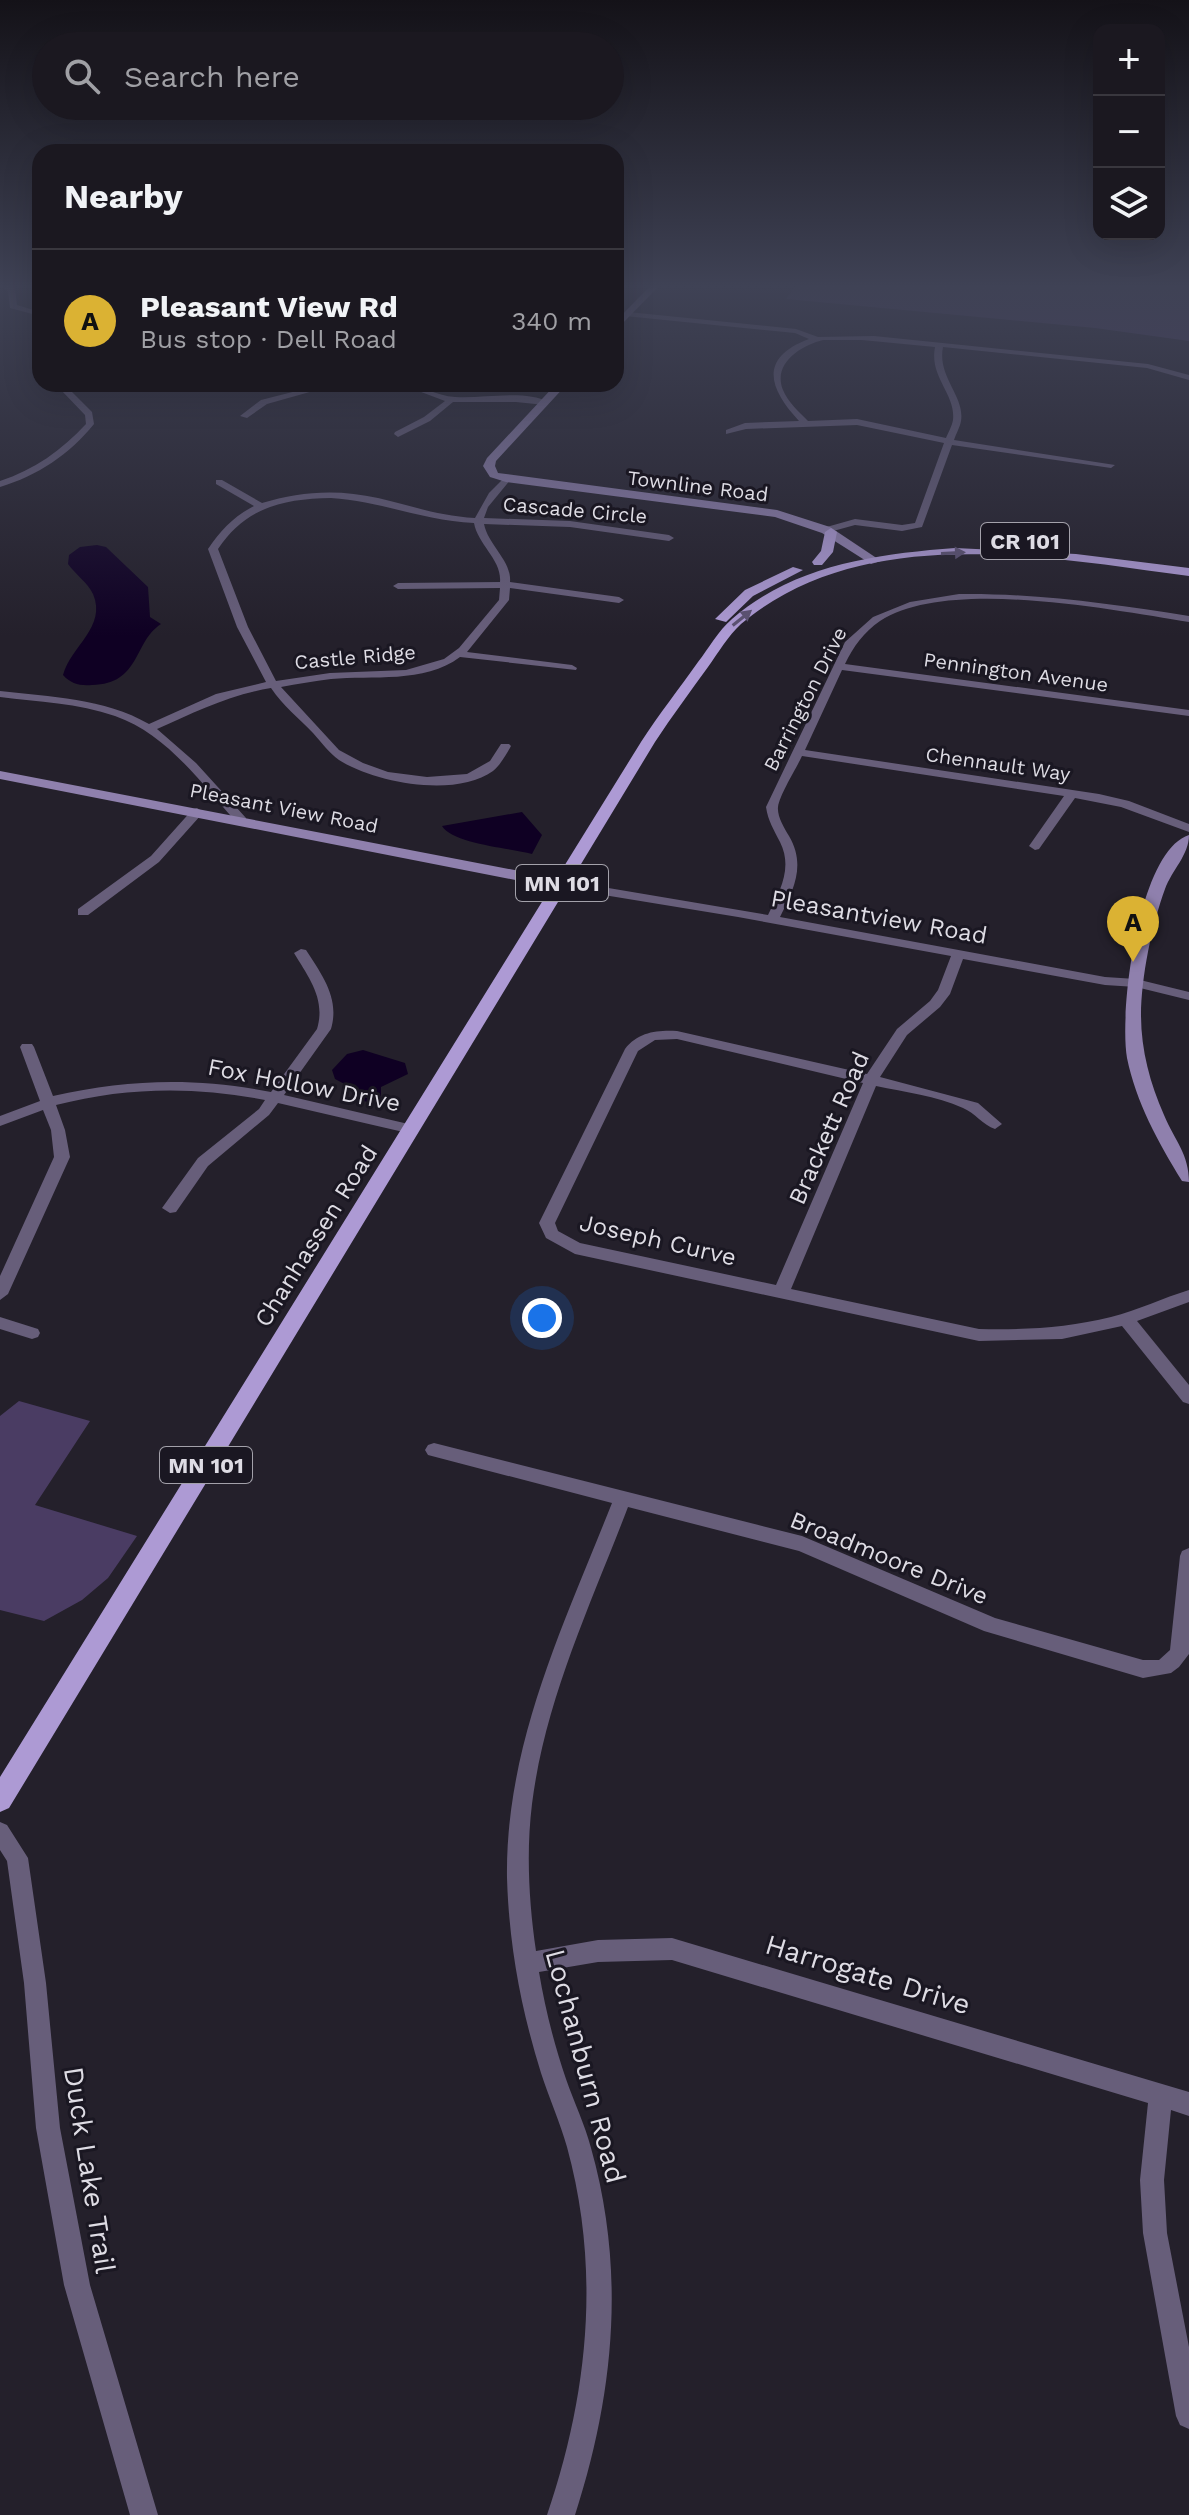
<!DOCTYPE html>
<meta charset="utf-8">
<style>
body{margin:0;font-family:"Work Sans",sans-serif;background:#242129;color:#f1f3f6}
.controls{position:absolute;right:24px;top:24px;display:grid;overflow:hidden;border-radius:16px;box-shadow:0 8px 32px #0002}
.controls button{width:72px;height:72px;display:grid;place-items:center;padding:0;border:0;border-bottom:2px solid #39373e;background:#1b1820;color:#f1f3f6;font:40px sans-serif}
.you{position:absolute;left:542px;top:1318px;width:28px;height:28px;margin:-20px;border:6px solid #fff;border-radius:50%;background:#1a73e8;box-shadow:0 0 0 12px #1a73e833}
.badge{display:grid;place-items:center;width:52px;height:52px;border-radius:50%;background:#dbb233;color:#111;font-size:26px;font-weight:700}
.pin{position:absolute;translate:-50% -66px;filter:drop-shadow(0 2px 4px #0008)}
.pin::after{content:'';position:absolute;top:42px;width:28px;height:24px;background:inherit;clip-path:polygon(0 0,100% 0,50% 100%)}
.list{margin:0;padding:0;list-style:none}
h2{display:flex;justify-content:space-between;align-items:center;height:104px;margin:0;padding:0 32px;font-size:34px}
h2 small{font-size:26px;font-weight:400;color:#a0a0a5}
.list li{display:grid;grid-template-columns:52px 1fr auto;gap:24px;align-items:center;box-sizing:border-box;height:144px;padding:0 32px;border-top:2px solid #39373e}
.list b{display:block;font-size:30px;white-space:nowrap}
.list p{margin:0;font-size:26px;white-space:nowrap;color:#a0a0a5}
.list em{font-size:26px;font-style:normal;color:#a0a0a5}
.icon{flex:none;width:44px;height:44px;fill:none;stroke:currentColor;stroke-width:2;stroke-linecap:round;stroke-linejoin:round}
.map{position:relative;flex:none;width:1189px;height:2515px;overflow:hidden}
.search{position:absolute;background:#1b1820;box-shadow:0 8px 32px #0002;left:32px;top:32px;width:592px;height:88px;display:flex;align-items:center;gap:20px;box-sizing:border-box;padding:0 28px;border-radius:44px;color:#a0a0a5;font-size:30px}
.panel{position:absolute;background:#1b1820;box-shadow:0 8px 32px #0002;left:32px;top:144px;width:592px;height:248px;border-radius:24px}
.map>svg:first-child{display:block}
.green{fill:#4a3c63}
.water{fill:#0f0023}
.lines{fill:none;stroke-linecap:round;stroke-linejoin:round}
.street{fill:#675e7a;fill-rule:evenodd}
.secondary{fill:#8f80ad;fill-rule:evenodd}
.primary{fill:#ad9ad4;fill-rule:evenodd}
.oneway{fill:#5c5272}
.labels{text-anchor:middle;stroke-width:6;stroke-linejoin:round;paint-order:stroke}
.far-street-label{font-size:20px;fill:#dedce4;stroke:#1a1722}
.shield{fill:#1a1722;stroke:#a3a1aa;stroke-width:2}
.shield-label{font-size:22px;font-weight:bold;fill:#dedce4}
.street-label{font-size:24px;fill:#dedce4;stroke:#1a1722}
.near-street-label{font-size:28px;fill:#dedce4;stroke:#1a1722}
</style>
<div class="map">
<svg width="1189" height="2515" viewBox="0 0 1189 2515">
<rect width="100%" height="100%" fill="#24202b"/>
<!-- green -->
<g class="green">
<path d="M797,284H1189V341L1095,328L786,299Z"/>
<path d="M19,1401L90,1421L35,1505L137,1536L108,1578L82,1600L44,1621L0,1610V1416Z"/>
</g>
<!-- water -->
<g class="water">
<path d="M97,545L106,547L148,587L150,617L161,624C133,642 141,684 92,685C80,686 71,684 63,675C71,646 107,627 93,594C88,583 75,574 68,564L69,555L80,547Z"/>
<path d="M522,812L542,835L532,854C510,848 453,844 442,826Z"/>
<path d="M363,1050L405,1063L408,1074L381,1087V1096L368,1102L359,1100L354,1089L335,1079L332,1070L347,1054Z"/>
</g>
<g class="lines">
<!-- street -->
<g class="street">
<path d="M0,284L15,288L17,305L40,312V316L10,308L8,291L0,287Z"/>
<path d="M628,312L796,329L818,337L874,336L1148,364L1189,375V380L1147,368L943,347C937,377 965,396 961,421C960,427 956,434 954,440L1115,465L1111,468L952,445L922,527L902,531L855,525L826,533L823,532V528L855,519L902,525L915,523L944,443L857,425L746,429L726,434V430L745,423L799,421C769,389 758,358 809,339L795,333L625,316ZM823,340H862L935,347C929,377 956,394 953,420C952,426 948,433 946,438L857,419L808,421C799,412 788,402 783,390C772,363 802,345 823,340Z"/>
<path d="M62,384H70L69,389L92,412L94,424C70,454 37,476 0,487V481C34,470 62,450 86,424L85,415L62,391Z"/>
<path d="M324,384H338L267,404L247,418L240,416L261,400Z"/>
<path d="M400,384C420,384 436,396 455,397C484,399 523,389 549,402L545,405L516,402H453L430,421L398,437L394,434L395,432L424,417L445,401Z"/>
<path d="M506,476L511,479L488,507L484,518L570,521L669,535L674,538L669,541L570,527L484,524C488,545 512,561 510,582L619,597L624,600L619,603L510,588L509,600L467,652L572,665L577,668L576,670L460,657C424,684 372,675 331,679C314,681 297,684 281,687L339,750L363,763L388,772L427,777L467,774L490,761L501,744H509L511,746C506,755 501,764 493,771C456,798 375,783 339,760C328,752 322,743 313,733C299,718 283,706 271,688C229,695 195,712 157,729L196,763L246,818V824H238C202,784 167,734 115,716C78,703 38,702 0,697V691C50,697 104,698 149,724L216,694L266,682L237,627L208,549C221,530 233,517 254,506L216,484V480H222L262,503C300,491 339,489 378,498C412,506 439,516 475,518L489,493ZM331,498C380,501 425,521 474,523C478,545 502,560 500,582L398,583L393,586L398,589L500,588L499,600L459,648L444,659L406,670L330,673L276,681L248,627L218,549C246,507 283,499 331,498Z"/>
<path d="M959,594C1037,593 1112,604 1189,616V622C1111,610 948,577 880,621C864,632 853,647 845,664L1189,710V716L842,670L805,750L1099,794L1129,801L1189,824V832L1121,807L1075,798L1039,849L1035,850L1029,846L1064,796L802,756C796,769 780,794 778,807C777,816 784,828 789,836C806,865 794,889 780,917L1105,977L1136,979L1189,992V1000L1136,987L1105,985L963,959L950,994L940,1007L907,1035L880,1077L978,1103L1002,1124L995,1129C983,1125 975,1113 963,1108C936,1096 905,1092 876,1086L791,1289L979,1329C1024,1330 1067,1328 1111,1317C1138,1310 1163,1298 1189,1290V1302L1137,1321L1189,1385V1404L1183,1402L1122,1326L1062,1339L979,1341L575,1254L546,1238L539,1223L625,1049C638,1032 657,1030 677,1031L867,1074L897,1029L930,1001L938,990L951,956L738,917L561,888L555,884L561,880L768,915C780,891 793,868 780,842C774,830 768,821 766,807L845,642L873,617L910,602ZM677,1039L863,1083L776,1285L580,1243L558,1231L555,1223L638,1051L655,1040Z"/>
<path d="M197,808L203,812L201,815L159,862L88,915H78V909L151,856L193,809Z"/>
<path d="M301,949L306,950C322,975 340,998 331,1029L284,1095L417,1126L419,1129L417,1132L412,1134L278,1103L269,1115L208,1166L176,1212L170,1213L162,1208L198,1158L259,1109L265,1100C195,1086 125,1087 56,1105L65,1130L70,1157L8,1294L0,1300V1276L54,1157L51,1130L43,1110L0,1126V1116L40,1101L20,1047L22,1044H32L34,1047L53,1096C128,1079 195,1077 271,1092L317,1029C326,999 309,978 294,953Z"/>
<path d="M0,1317L38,1329L40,1333L38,1337L32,1339L0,1329Z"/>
<path d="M434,1443L802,1536L995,1618L1143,1660H1159L1170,1650L1180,1556L1182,1551L1189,1548V1654L1179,1667L1171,1673L1143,1678L984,1631L799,1551L628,1507C591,1604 545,1700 532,1804C526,1853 529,1903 536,1951L598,1940L672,1938L1189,2092V2116L1171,2110L1164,2180L1167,2233L1189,2347V2429L1180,2425L1176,2416L1143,2233L1140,2180L1148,2103L672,1960L598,1962L539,1972C545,2008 554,2044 566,2079C574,2102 585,2125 591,2148C626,2272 614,2395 575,2515H547C588,2395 601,2271 567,2147C560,2122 549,2098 541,2073C521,2009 509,1945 507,1878C505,1745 564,1624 612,1503L428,1455L425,1450L428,1445Z"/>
<path d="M0,1822L7,1825L28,1858L46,1983L60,2128L90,2285L158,2515H130L64,2285L36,2128L24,1983L7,1861L0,1850Z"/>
</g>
<!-- secondary -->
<g class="secondary">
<path d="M652,284H661L616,330V321Z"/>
<path d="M556,384H567L496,461L495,466L498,473L777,510L830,527L881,561L871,564L822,533L775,517L506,482L490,477L483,466L487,458Z"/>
<path d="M0,771L561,879L569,884L561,889L0,779Z"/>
<path d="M1189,835C1189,855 1172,870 1165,889C1152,924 1141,978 1141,1015C1141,1050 1150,1083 1164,1115C1175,1141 1189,1154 1189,1182L1182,1181C1158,1142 1136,1102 1127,1058C1119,1013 1138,851 1189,835Z"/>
</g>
<!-- primary -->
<g class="primary">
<path d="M831,528L837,532L833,552L822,565H814L812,562L821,551L825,532Z"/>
<path d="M955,548L1076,554L1189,568V576C1046,557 863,521 741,624C728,636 718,653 708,667C690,692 672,716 655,742L9,1808L0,1812V1777L641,742C659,714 679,689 698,662C709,648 718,631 732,619C794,565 876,554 955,548Z"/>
<path d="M793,567L803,570L753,596L726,622L715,619L745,590Z"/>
</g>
</g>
<!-- one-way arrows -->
<defs><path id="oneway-solid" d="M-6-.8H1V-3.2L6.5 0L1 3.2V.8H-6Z" transform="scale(2)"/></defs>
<g class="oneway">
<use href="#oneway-solid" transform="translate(953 553) rotate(-3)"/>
<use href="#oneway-solid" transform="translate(742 618) rotate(-39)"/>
</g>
<!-- sky -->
<linearGradient id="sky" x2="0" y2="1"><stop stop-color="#141218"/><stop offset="0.45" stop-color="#3f4255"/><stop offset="1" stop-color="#3f4255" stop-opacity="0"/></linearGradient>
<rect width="1189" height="636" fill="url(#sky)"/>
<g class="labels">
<!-- far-street labels -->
<g class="far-street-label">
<text transform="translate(698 486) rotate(7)" y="7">Townline Road</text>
<text transform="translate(575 510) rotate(5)" y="7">Cascade Circle</text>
<text transform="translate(355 657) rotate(-5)" y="7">Castle Ridge</text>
<text transform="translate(1016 672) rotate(8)" y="7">Pennington Avenue</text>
<text transform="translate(805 699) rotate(-63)" y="7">Barrington Drive</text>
<text transform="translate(998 764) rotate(8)" y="7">Chennault Way</text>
<text transform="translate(284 808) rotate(11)" y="7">Pleasant View Road</text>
</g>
<!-- shield labels -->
<g class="shield">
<rect x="981" y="523" width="88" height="36" rx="6"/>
<rect x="516" y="865" width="92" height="36" rx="6"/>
<rect x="160" y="1447" width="92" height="36" rx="6"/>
</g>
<g class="shield-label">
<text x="1025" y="549">CR 101</text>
<text x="562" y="891">MN 101</text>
<text x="206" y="1473">MN 101</text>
</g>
<!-- street labels -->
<g class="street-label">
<text transform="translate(879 917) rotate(10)" y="8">Pleasantview Road</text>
<text transform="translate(304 1085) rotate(11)" y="8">Fox Hollow Drive</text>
<text transform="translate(829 1128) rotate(-66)" y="8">Brackett Road</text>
<text transform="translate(316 1236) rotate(-58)" y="8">Chanhassen Road</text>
<text transform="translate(658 1240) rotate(13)" y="8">Joseph Curve</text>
<text transform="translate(889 1558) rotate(22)" y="8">Broadmoore Drive</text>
</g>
<!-- near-street labels -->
<g class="near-street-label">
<text transform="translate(868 1974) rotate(17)" y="10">Harrogate Drive</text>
<text transform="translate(586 2066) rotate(75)" y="10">Lochanburn Road</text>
<text transform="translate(90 2170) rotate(81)" y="10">Duck Lake Trail</text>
</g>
</g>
</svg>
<div class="controls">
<button>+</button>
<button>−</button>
<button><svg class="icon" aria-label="layers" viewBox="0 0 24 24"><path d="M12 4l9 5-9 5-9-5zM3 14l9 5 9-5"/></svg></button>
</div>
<div class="you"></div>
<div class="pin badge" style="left:1133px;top:962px">A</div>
<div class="search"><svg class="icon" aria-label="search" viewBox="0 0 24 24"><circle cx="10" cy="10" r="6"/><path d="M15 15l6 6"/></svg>Search here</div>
<section class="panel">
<h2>Nearby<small></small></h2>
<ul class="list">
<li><span class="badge">A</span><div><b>Pleasant View Rd</b><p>Bus stop · Dell Road</p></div><em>340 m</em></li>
</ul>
</section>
</div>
